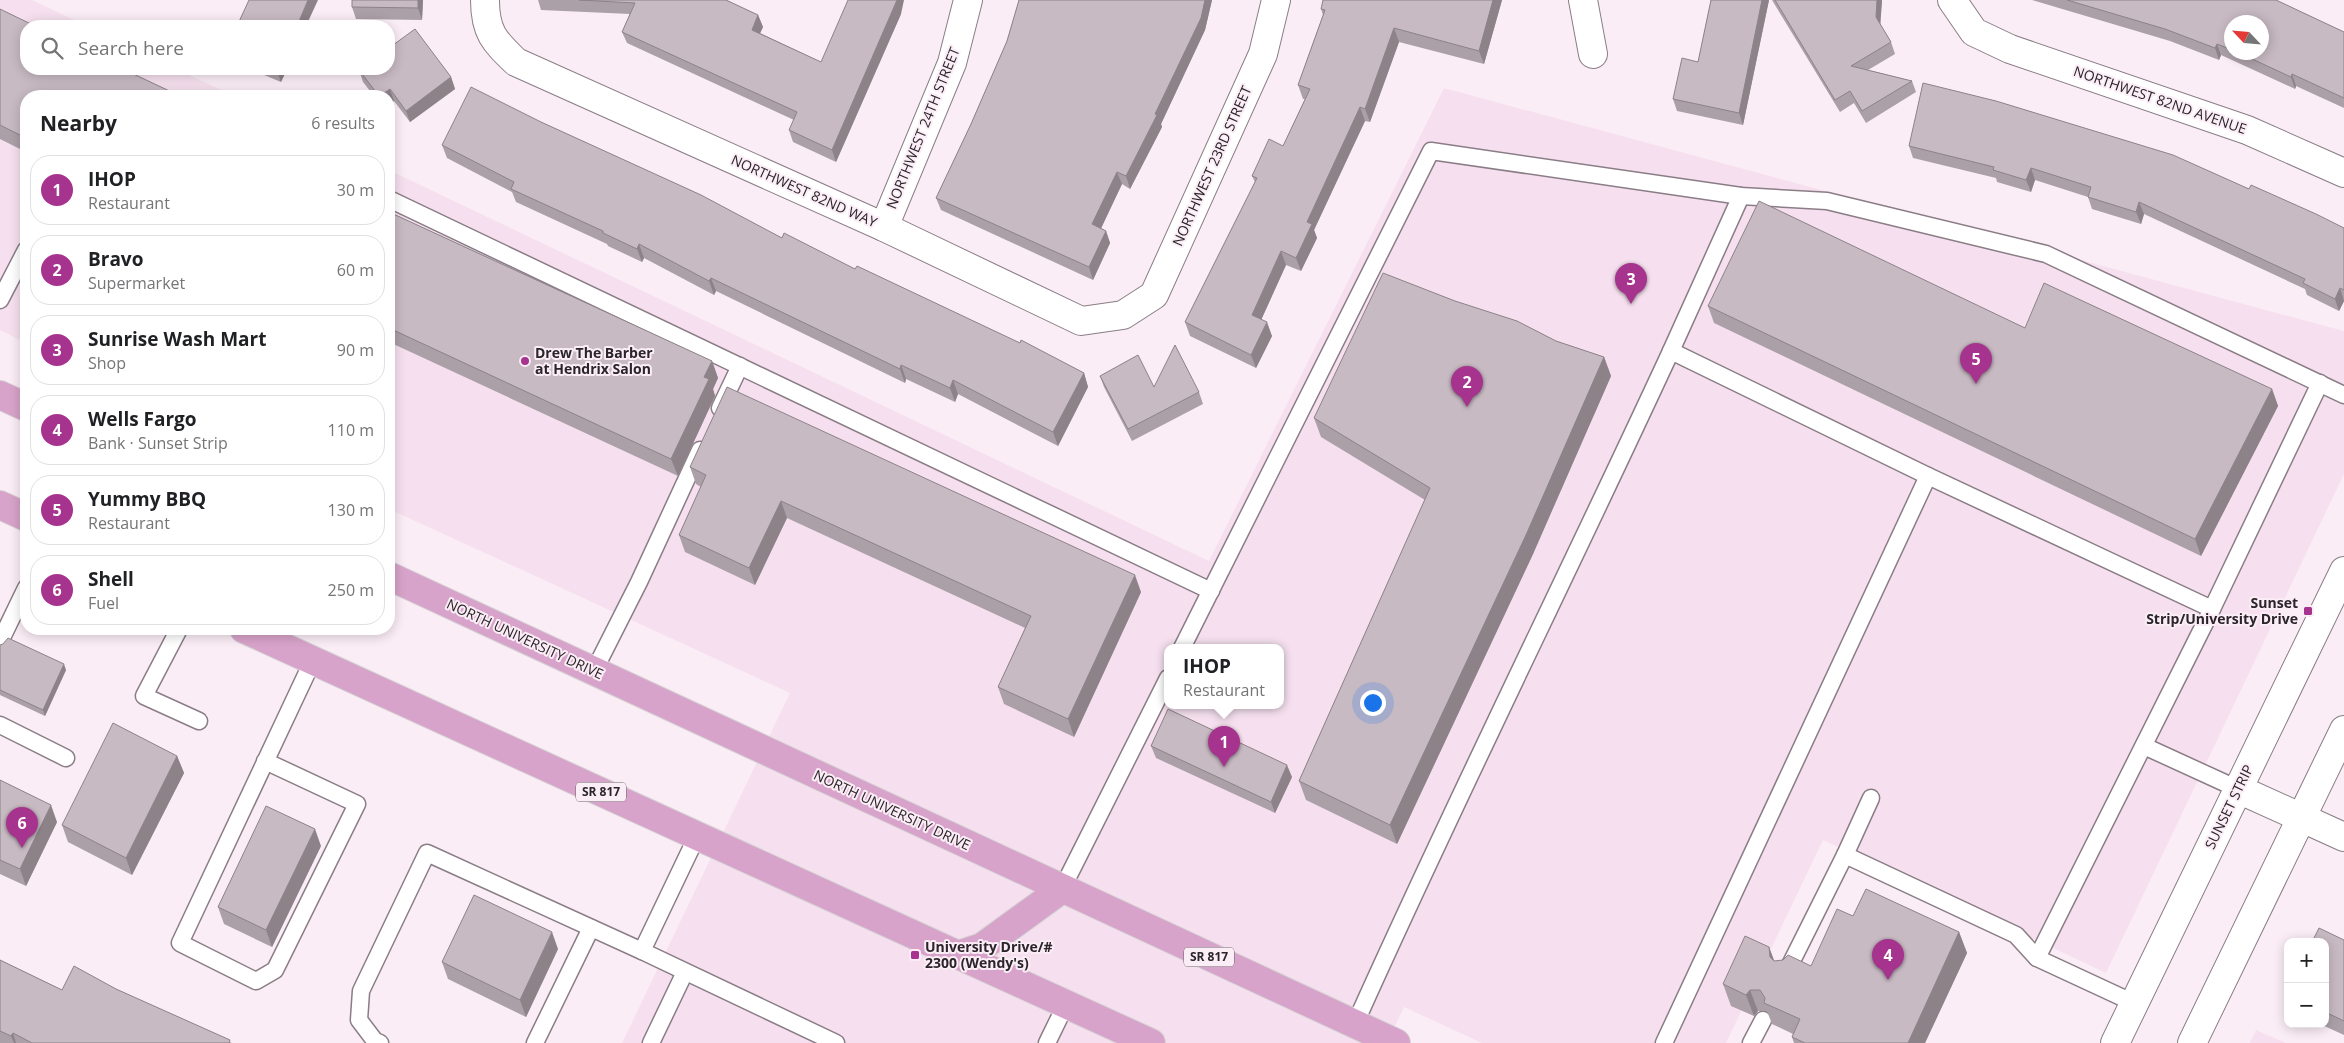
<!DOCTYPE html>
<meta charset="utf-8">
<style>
body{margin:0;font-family:"Open Sans",sans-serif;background:#f6f6f6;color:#202124}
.controls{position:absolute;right:15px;bottom:15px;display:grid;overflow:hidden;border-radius:10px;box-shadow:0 2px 12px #0003}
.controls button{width:45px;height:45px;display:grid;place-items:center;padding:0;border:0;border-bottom:1px solid #e0e0e0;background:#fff;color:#202124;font:25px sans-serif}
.compass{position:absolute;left:2224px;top:15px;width:45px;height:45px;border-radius:50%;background:#fff;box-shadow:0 2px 12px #0003;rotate:296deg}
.you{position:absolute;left:1372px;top:702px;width:18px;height:18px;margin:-12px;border:4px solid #fff;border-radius:50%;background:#1a73e8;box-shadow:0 0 0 8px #1a73e833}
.badge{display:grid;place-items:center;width:32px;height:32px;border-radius:50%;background:#a6338d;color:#fff;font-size:16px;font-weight:700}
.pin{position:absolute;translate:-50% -41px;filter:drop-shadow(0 1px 2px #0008)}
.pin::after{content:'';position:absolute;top:26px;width:18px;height:15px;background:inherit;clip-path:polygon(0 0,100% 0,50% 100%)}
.popup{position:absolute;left:1164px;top:644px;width:120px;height:65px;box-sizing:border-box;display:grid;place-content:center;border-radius:10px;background:#fff;filter:drop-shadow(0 1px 4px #0005);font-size:16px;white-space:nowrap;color:#757577}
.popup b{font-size:19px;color:#202124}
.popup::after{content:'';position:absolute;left:50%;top:100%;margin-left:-10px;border:10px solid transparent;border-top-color:#fff}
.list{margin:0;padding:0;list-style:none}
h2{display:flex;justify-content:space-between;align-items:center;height:65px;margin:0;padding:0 20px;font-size:21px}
h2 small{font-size:16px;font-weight:400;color:#757577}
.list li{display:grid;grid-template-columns:32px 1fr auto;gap:15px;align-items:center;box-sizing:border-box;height:70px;margin:0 10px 10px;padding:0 10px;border:1px solid #e0e0e0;border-radius:20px}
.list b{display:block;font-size:19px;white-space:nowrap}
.list p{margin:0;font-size:16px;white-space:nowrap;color:#757577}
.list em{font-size:16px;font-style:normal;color:#757577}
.icon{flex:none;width:28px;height:28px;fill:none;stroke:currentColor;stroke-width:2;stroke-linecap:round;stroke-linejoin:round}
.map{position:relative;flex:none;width:2344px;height:1043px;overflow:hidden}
.search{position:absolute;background:#fff;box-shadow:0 2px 12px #0003;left:20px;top:20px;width:375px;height:55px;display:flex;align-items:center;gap:12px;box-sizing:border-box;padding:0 18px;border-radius:20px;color:#757577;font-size:19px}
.panel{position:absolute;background:#fff;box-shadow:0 2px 12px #0003;left:20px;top:90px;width:375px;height:545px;border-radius:20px}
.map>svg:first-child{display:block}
.built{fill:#f6e0ef;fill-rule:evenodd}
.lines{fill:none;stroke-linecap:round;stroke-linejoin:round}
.service-casing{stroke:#8a7d86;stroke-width:19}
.minor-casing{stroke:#8a7d86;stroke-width:30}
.tertiary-casing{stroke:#8a7d86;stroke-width:30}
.primary-casing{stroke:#d4d3d4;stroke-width:30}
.service{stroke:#fff;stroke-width:16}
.minor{stroke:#fff;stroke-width:28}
.tertiary{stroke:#fff;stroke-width:28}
.primary{stroke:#d8a3ca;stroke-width:28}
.wall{fill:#aca0a8;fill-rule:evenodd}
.shaded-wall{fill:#8c8288}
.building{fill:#c8bac3;stroke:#8c8288}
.poi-dot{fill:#a6338d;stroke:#fbedf6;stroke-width:2}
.labels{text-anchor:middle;stroke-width:4;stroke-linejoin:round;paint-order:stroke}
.shield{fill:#fbedf6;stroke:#696166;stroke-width:1}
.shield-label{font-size:12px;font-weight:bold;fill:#2a2528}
.street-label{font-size:14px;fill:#2a2528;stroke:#fbedf6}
.poi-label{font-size:14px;font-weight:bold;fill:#2a2528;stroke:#fbedf6;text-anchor:start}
</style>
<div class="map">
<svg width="2344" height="1043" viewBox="0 0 2344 1043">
<rect width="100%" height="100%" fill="#fbedf6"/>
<!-- built -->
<g class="built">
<path d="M0,0H32L87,26H26V69H176L234,96H26V343L0,330Z"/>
<path d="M1444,88L2344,331V474L2106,973L1823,840L1726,1043H1482L1404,1007L1387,1043H622L790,693L389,509V170L1209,561ZM1168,648H1280V706H1168Z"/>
<path d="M2256,1030L2286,1043H2250Z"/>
</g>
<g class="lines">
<!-- service casing -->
<g class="service-casing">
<g id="service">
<path d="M389,199L1211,591"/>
<path d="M0,300L26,250"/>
<path d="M1671,351L1741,196"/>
<path d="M720,408L740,366"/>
<path d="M2212,609L2320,383"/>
<path d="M179,629L144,696L199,721"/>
<path d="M0,642L26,588"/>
<path d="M1182,648L1431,151L1741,196L1827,201L2046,254L2344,395"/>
<path d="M594,671L639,582L700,450"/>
<path d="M0,725L66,758"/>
<path d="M2144,746L2238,789"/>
<path d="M265,761L357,804L275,970L256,981L180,943L313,660"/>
<path d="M1845,855L1871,798"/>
<path d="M1062,889L1168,678"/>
<path d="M642,951L836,1043"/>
<path d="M1786,973L1845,855L2016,935L2037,958"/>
<path d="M1355,1024C1456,798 1567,576 1671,351L1928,476L2212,609L2037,958L2134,1003"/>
<path d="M380,1043L375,1041L359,1020L361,991L427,853L642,951L697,836"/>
<path d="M535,1043L591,928"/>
<path d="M651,1043L685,972"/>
<path d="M1047,1043L1066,1004"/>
<path d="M1664,1043L1928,476"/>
<path d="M1751,1043L1763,1020"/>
</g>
</g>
<!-- minor casing -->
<g class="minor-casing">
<g id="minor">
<path d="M485,0C485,32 494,41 516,62L884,227L1081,321L1123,315L1154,295L1263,54L1276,0"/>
<path d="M1583,0L1593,54"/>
<path d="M1952,0L1974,32L2010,49L2247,130L2344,173"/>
<path d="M884,227L952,63L968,0"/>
<path d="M2238,789L2344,837"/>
</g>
</g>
<!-- tertiary casing -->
<g class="tertiary-casing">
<g id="tertiary">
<path d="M2115,1043L2344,571"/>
<path d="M2192,1043L2344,730"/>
</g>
</g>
<!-- primary casing -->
<g class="primary-casing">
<g id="primary">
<path d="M0,395L26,407"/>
<path d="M0,505L26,517"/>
<path d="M389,576L1396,1043"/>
<path d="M244,629L1151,1043"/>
<path d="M958,955L982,947L1062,889"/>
</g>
</g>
<!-- service -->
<use href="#service" class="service"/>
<!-- minor -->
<use href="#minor" class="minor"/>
<!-- tertiary -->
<use href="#tertiary" class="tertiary"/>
<!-- primary -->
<use href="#primary" class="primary"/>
</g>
<!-- wall -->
<g class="wall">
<path d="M423,0L422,20L356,19L352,7Z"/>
<path d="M538,0H726L758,15L763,27L760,33L821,62L901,14L836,162L793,142L789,130L794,120L627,43L622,32L630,14L541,10Z"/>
<path d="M1019,0H1212L1205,30L1161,124L1162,127L1130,189L1122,184L1101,228L1106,231L1110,243L1093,280L941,210L936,198L971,124L1007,41Z"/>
<path d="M1502,0L1484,64L1399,42L1370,122L1365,121L1314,230L1317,238L1301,271L1286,265L1261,320L1272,336L1256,368L1190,336L1185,322L1255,182L1252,176L1283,146L1305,99H1303L1298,85L1323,15L1321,9Z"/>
<path d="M1711,0H1769L1743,125L1677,111L1673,99L1698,62Z"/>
<path d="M1772,0H1882L1880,24L1891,42L1895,54L1868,70L1912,81L1916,92L1866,123L1854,103L1840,112Z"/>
<path d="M2032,0H2276L2344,32V108L2296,86L2295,89L2221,55L2219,60L2170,41ZM2232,22L2262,52H2232Z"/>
<path d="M0,9L26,96V152L0,139Z"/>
<path d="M250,69H287L281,82Z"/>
<path d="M359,70L451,77L455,89L410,122L394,101L389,96H374L363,82Z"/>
<path d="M541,122L782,238L855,269L1084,373L1088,387L1058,446L958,394L955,402L906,379L905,383L716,291L714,295L644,258L642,262L608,246L607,244L516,202L512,192L447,158L442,145Z"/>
<path d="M1909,146L2249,189L2344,228V301L2339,311L2307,295L2305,289L2144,214L2141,224L2092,209L2088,197L2035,180L2031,192L1997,182L1996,178L1913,158Z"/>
<path d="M389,212L712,361L718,378L713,389L715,396L678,476L389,342Z"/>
<path d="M1708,306L2025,328L2272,389L2278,406L2201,556L1714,323Z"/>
<path d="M1556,341L1604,357L1611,376L1533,554L1397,844L1306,800L1299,781L1425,500L1321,437L1314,418Z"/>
<path d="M1100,376L1154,387L1199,392L1203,404L1132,441L1104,387Z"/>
<path d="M690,467L1141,592L1074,737L1004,704L998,687L1025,628L787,518L755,585L685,552L679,535L701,487L696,484Z"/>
<path d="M0,645L66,670L45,716L0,695Z"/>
<path d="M1151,746L1292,777L1275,813L1156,758Z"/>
<path d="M177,756L184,773L132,875L68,842L62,825Z"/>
<path d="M0,780L57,822L26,886L0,874Z"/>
<path d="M321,846L272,947L224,924L218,907Z"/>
<path d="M1853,916L1959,932L1967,953L1925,1043H1794L1792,1037L1793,1034L1772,1024L1767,1011H1758L1754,1016L1731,1006L1723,984L1769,947L1774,961L1811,966Z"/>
<path d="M2344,940V1035L2320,1024H2325V942Z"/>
<path d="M558,949L526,1017L448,979L442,962Z"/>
<path d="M0,960L62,990L116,989L232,1043H0Z"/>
</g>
<!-- shaded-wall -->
<g class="shaded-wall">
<path d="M308,0H318L306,26H297Z"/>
<path d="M418,0H423L422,20L418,8Z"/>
<path d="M897,0H904L901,14L836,162L832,150Z"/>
<path d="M1205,0H1212L1205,30L1161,124L1162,127L1130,189L1126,176L1155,114Z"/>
<path d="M1493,0H1502L1484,64L1479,51Z"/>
<path d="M1762,0H1769L1743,125L1739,113Z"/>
<path d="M1877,0H1882L1880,29L1876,17Z"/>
<path d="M758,15L763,27L756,42L752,30Z"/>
<path d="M1394,28L1399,42L1370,122L1365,109Z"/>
<path d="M2217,44L2221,55L2219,60L2215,48Z"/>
<path d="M278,69H287L281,82L277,71Z"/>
<path d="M2292,74L2296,86L2295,89L2291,77Z"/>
<path d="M451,77L455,89L410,122L406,111Z"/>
<path d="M390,89L394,101L389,105V96H380Z"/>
<path d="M1360,107L1365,121L1314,230L1317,238L1301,271L1296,258L1307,222Z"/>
<path d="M2031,168L2035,180L2031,192L2026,180Z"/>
<path d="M1117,172L1122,184L1097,237L1092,224Z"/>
<path d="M2139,202L2144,214L2141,224L2136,212Z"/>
<path d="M1106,231L1110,243L1093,280L1089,267Z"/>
<path d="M639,244L644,258L642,262L637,249Z"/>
<path d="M1281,251L1286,265L1257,329L1252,315Z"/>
<path d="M711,278L716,291L714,295L709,281Z"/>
<path d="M2340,288L2344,301L2339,311L2335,299Z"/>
<path d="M1267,322L1272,336L1256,368L1251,355Z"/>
<path d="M1604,357L1611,376L1533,554L1397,844L1390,825Z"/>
<path d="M712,361L718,378L713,389L715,396L678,476L671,459L704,377Z"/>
<path d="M901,365L906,379L905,383L900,369Z"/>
<path d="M1084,373L1088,387L1058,446L1053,432Z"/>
<path d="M953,380L958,394L955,402L950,388Z"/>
<path d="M2272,389L2278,406L2201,556L2195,539Z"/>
<path d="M781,501L787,518L755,585L749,568Z"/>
<path d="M1135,575L1141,592L1074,737L1068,719Z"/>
<path d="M64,664L66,670L45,716L43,710Z"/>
<path d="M177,756L184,773L132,875L126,858Z"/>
<path d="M1287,765L1292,777L1275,813L1271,802Z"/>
<path d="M51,805L57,822L26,886L20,869Z"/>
<path d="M315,829L321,846L272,947L266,930Z"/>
<path d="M552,932L558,949L526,1017L520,1000Z"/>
<path d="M1959,932L1967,953L1925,1043H1908Z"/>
<path d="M1769,947L1777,968L1770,957Z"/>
<path d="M1750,990L1758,1011L1754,1016L1746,995Z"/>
<path d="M13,1033L16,1043H14L11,1036Z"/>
</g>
<!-- building -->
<g class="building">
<path d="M249,0H308L297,26H237Z"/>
<path d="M352,0H418V8L352,7Z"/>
<path d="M579,0H726L758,15L752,30L821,62L848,0H897L832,150L789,130L797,112L622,32L635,3Z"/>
<path d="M1019,0H1205L1201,18L1155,114L1157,115L1126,176L1117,172L1092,224L1106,231L1089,267L936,198L971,124L1007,41Z"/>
<path d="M1323,0H1493L1479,51L1394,28L1365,109L1360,107L1307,222L1312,224L1296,258L1281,251L1252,315L1267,322L1251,355L1185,322L1257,178L1252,176L1269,139L1283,146L1310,89L1298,85L1325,10L1321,9Z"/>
<path d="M1711,0H1762L1739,113L1673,99L1682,58L1698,62Z"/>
<path d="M1775,0H1877L1876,17L1891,42L1851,66L1912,81L1862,111L1850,91L1835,100Z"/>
<path d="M2067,0H2276L2344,32V98L2292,74L2291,77L2237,52H2262V22H2232V50L2217,44L2215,48L2165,29Z"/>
<path d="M0,9L35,26H26V69H123L180,96H26V138L0,125Z"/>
<path d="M415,29L451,77L406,111L390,89L380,96H379L359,70L361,69H389V48Z"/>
<path d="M1923,83L1996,101L2173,155L2249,189L2251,185L2316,214L2344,228V290L2340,288L2335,299L2303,283L2305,279L2139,202L2136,212L2088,197L2091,187L2031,168L2026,180L1993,170L1994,167L1909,146Z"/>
<path d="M471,87L541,122L701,195L782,238L784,233L855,269L857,266L1020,343L1021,340L1084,373L1053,432L953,380L950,388L901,365L900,369L711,278L709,281L639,244L637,249L603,233V231L511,189L514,182L442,145Z"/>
<path d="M1759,201L2025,328L2044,283L2272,389L2195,539L1708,306Z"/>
<path d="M389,212L712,361L704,377L709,379L671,459L389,328Z"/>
<path d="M1383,273L1455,301L1517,321L1556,341L1604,357L1526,535L1390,825L1299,781L1430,488L1314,418Z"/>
<path d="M1175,345L1199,392L1128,429L1100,376L1138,355L1154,387Z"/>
<path d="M727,387L1135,575L1068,719L998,687L1031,616L781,501L749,568L679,535L706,475L690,467Z"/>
<path d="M8,638L64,664L43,710L0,690V645L3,644Z"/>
<path d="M1168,709L1287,765L1271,802L1151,746Z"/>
<path d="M113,723L177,756L126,858L62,825Z"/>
<path d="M0,780L51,805L20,869L0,860Z"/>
<path d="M266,806L315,829L266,930L218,907Z"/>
<path d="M1866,889L1959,932L1908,1043H1805L1792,1037L1800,1019L1764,1003L1765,998L1760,990H1750L1746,995L1723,984L1745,936L1769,947L1770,957L1774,961L1783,960L1788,955L1811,966L1837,909L1853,916Z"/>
<path d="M474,895L552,932L520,1000L442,962Z"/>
<path d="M2319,928L2344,940V1021L2325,1012V942H2312Z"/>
<path d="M0,960L62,990L74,966L116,989L230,1040L229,1043H32L13,1033L11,1036L0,1031Z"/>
</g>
<!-- markers -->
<g class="poi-dot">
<circle cx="525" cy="361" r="5"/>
<rect x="2303" y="606" width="10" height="10" rx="2.5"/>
<rect x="910" y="950" width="10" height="10" rx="2.5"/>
</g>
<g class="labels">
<!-- shield labels -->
<g class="shield">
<rect x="576" y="782.5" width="50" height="19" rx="4"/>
<rect x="1184" y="947.5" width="50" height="19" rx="4"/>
</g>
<g class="shield-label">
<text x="601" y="796">SR 817</text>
<text x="1209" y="961">SR 817</text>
</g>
<!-- street labels -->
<g class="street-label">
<text transform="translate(2160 100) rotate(19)" y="5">NORTHWEST 82ND AVENUE</text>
<text transform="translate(923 128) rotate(-68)" y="5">NORTHWEST 24TH STREET</text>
<text transform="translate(1212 166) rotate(-66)" y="5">NORTHWEST 23RD STREET</text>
<text transform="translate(804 191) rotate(24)" y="5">NORTHWEST 82ND WAY</text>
<text transform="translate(525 639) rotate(25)" y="5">NORTH UNIVERSITY DRIVE</text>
<text transform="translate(2229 807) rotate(-64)" y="5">SUNSET STRIP</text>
<text transform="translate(892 810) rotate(25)" y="5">NORTH UNIVERSITY DRIVE</text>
</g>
<!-- poi labels -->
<g class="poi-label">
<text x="535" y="358">Drew The Barber<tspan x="535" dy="16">at Hendrix Salon</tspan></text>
<text x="2298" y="608" text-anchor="end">Sunset<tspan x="2298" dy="16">Strip/University Drive</tspan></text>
<text x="925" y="952">University Drive/#<tspan x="925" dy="16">2300 (Wendy's)</tspan></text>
</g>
</g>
</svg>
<div class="controls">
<button>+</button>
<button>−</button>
</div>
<svg class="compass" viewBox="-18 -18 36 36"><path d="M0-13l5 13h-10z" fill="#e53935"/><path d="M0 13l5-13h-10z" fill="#757577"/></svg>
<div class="you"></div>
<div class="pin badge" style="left:1224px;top:767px">1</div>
<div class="popup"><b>IHOP</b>Restaurant</div>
<div class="pin badge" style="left:1467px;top:407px">2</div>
<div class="pin badge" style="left:1631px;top:304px">3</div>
<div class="pin badge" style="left:1888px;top:980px">4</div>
<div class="pin badge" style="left:1976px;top:384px">5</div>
<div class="pin badge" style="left:22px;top:848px">6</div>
<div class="search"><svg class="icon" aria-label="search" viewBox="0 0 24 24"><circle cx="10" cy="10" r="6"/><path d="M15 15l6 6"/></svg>Search here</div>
<section class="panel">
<h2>Nearby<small>6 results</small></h2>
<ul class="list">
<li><span class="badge">1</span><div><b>IHOP</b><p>Restaurant</p></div><em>30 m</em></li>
<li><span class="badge">2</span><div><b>Bravo</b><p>Supermarket</p></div><em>60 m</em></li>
<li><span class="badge">3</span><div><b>Sunrise Wash Mart</b><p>Shop</p></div><em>90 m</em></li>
<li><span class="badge">4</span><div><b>Wells Fargo</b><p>Bank · Sunset Strip</p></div><em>110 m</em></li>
<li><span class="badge">5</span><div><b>Yummy BBQ</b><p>Restaurant</p></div><em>130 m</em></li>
<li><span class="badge">6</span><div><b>Shell</b><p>Fuel</p></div><em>250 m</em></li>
</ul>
</section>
</div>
